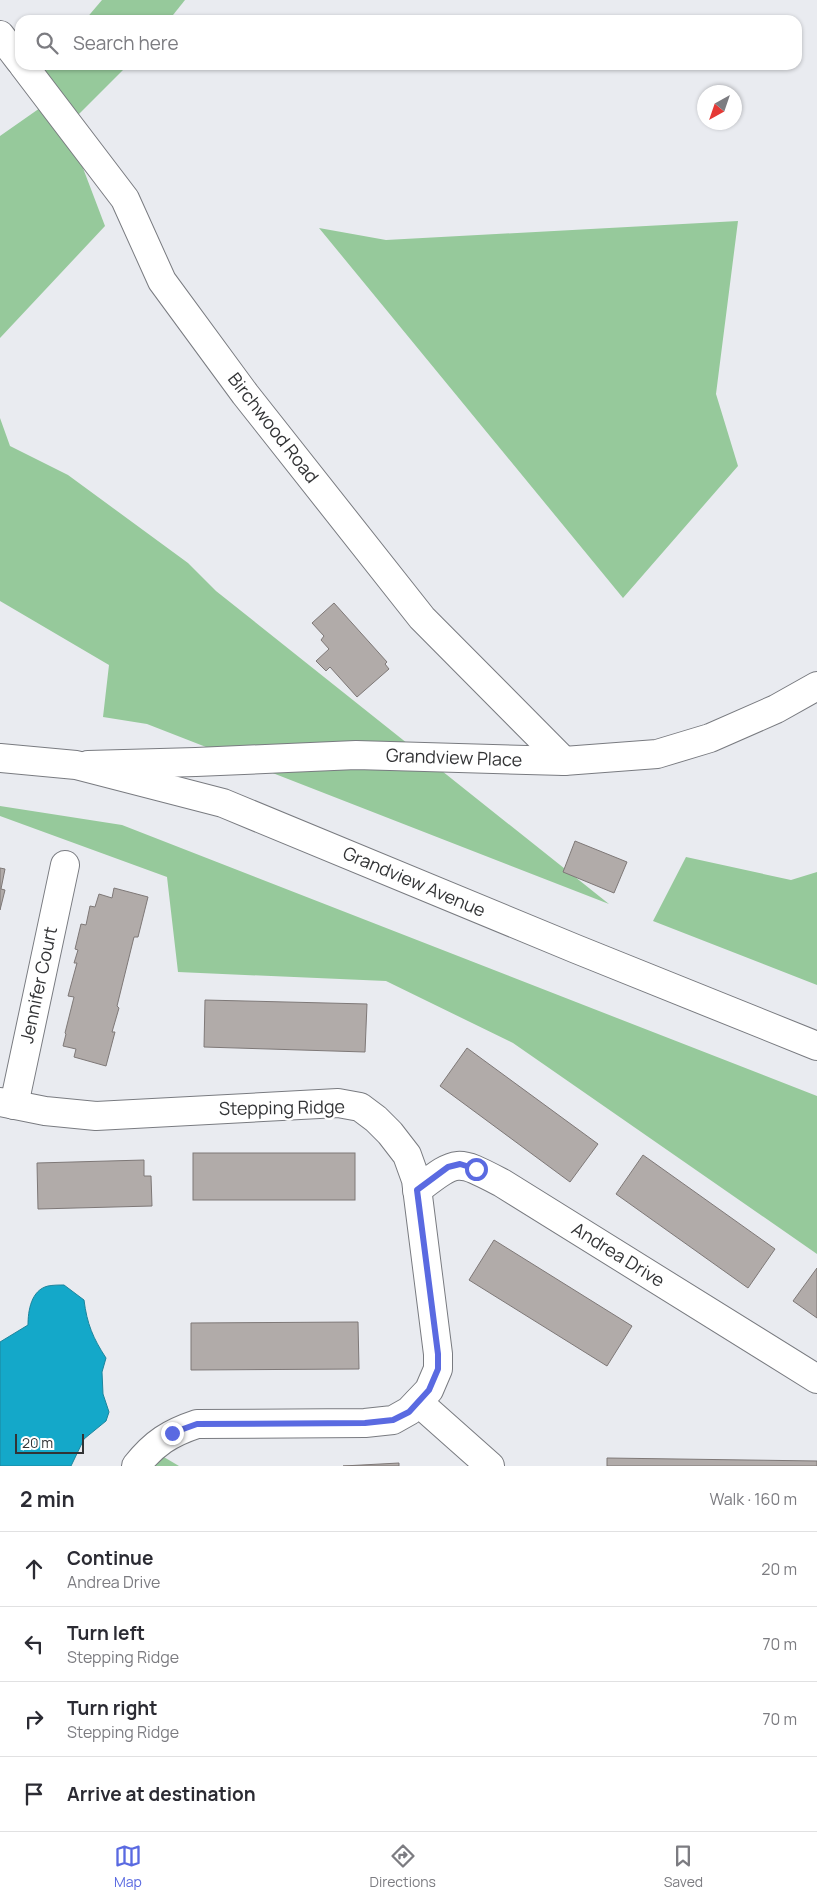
<!DOCTYPE html>
<meta charset="utf-8">
<style>
body{margin:0;font-family:Manrope,sans-serif;background:#f2f2f3;color:#2b2b33}
.compass{position:absolute;left:697px;top:85px;width:45px;height:45px;border-radius:50%;background:#fff;box-shadow:0 1px 4px #0004;rotate:220deg}
.scale{position:absolute;left:15px;bottom:12px;width:69px;box-sizing:border-box;padding-left:5px;border:2px solid #323335;border-top:0;font-size:14px;line-height:18px;white-space:nowrap;color:#323335;-webkit-text-stroke:4px #fff;paint-order:stroke}
.stop{position:absolute;width:15px;height:15px;margin:-11px;border:4px solid #5a6ae1;border-radius:50%;background:#fff}
.stop.end{background:#5a6ae1;border-color:#fff;box-shadow:0 1px 5px #0008}
.list{margin:0;padding:0;list-style:none}
h2{display:flex;justify-content:space-between;align-items:center;height:65px;margin:0;padding:0 20px;font-size:21px}
h2 small{font-size:16px;font-weight:400;color:#7c7c81}
.list li{display:grid;grid-template-columns:32px 1fr auto;gap:15px;align-items:center;box-sizing:border-box;height:75px;padding:0 20px;border-top:1px solid #e1e1e2}
.list b{display:block;font-size:19px;white-space:nowrap}
.list p{margin:0;font-size:16px;white-space:nowrap;color:#7c7c81}
.list em{font-size:16px;font-style:normal;color:#7c7c81}
.icon{flex:none;width:28px;height:28px;fill:none;stroke:currentColor;stroke-width:2;stroke-linecap:round;stroke-linejoin:round}
.map{position:relative;flex:none;width:817px;height:1466px;overflow:hidden}
.search{position:absolute;background:#fff;box-shadow:0 1px 4px #0004;left:15px;right:15px;top:15px;height:55px;display:flex;align-items:center;gap:12px;box-sizing:border-box;padding:0 18px;border-radius:15px;color:#7c7c81;font-size:19px}
.sheet{height:365px;background:#fff}
nav{display:flex;justify-content:space-around;align-items:center;box-sizing:border-box;height:70px;border-top:1px solid #e1e1e2;background:#fff;font-size:14px;color:#7c7c81}
nav a{display:grid;justify-items:center;gap:2px}
nav .on{color:#5a6ae1}
.map>svg:first-child{display:block}
.green{fill:#96c99b}
.water{fill:#14a8c9;stroke:#1d859d}
.building{fill:#b1aba9;stroke:#7e7877}
.lines{fill:none;stroke-linecap:round;stroke-linejoin:round}
.minor-casing{stroke:#797b80;stroke-width:30}
.major-casing{stroke:#797b80;stroke-width:30}
.minor{stroke:#fff;stroke-width:28}
.major{stroke:#fff;stroke-width:28}
.route{stroke:#5a6ae1;stroke-width:6}
.labels{text-anchor:middle;stroke-width:4.5;stroke-linejoin:round;paint-order:stroke}
.street-label{font-size:18px;fill:#323335;stroke:#fff}
</style>
<div class="map">
<svg width="817" height="1466" viewBox="0 0 817 1466">
<rect width="100%" height="100%" fill="#e9ebf0"/>
<!-- green -->
<g class="green">
<path d="M102,0H185L169,20H85Z"/>
<path d="M45,65H128L67,126L105,226L0,338V136L60,94L39,71Z"/>
<path d="M738,221L716,394L738,466L623,598L319,228L386,240Z"/>
<path d="M0,418L10,446L68,475L188,563L216,591L609,904L147,724L103,717L109,665L0,601Z"/>
<path d="M0,806L122,825L817,1096V1254L513,1043L386,981L178,972L167,877L0,816Z"/>
<path d="M686,857L791,880L817,872V985L653,921Z"/>
<path d="M157,1453L179,1466H149Z"/>
</g>
<!-- water -->
<path class="water" d="M64,1285L84,1300C87,1324 93,1338 106,1358L102,1372L103,1394L109,1412L106,1421L84,1439L71,1466H0V1342L28,1325C28,1311 31,1290 48,1286C53,1285 59,1285 64,1285Z"/>
<!-- building -->
<g class="building">
<path d="M334,603L387,662L385,664L389,669L357,697L330,667L326,671L316,661L329,649L321,640L324,636L312,623Z"/>
<path d="M575,841L627,862L614,893L563,872Z"/>
<path d="M0,868L5,869L1,889L5,890L0,910Z"/>
<path d="M114,888L148,897L138,937H134L117,1006L119,1008L112,1032H115L106,1066L74,1057L76,1049L63,1046L66,1034L65,1033L74,997L68,996L77,963H74L78,950L75,949L81,924L86,925L90,906L95,907L99,894L112,898Z"/>
<path d="M205,1000L367,1004L365,1052L204,1047Z"/>
<path d="M467,1048L598,1144L570,1182L440,1086Z"/>
<rect x="193" y="1153" width="162" height="47"/>
<path d="M643,1155L775,1249L748,1288L616,1194Z"/>
<path d="M144,1160V1176H151L152,1206L38,1209L37,1163Z"/>
<path d="M494,1240L632,1326L607,1366L469,1280Z"/>
<path d="M817,1268V1318L793,1301Z"/>
<path d="M358,1322L359,1369L191,1370V1323Z"/>
<path d="M607,1458L817,1461V1466H607Z"/>
<path d="M399,1463V1466H343Z"/>
</g>
<g class="lines">
<!-- minor casing -->
<g class="minor-casing">
<g id="minor">
<path d="M0,35L20,61"/>
<path d="M23,65L125,199L162,281L245,394L422,618L564,761"/>
<path d="M88,765L196,762L356,755L564,761L657,754L710,738L776,709L817,686"/>
<path d="M0,1102L45,1111L96,1116L338,1103L360,1107L376,1119L390,1133L407,1155L416,1180L438,1354V1369L429,1390L409,1411L393,1420L365,1423L197,1424C170,1433 154,1443 136,1466"/>
<path d="M14,1105L65,865"/>
<path d="M417,1190C458,1159 456,1159 502,1183L817,1379"/>
<path d="M418,1402L490,1466"/>
</g>
</g>
<!-- major casing -->
<g class="major-casing">
<path id="major" d="M0,758L76,765L223,803L576,949L817,1046"/>
</g>
<!-- minor -->
<use href="#minor" class="minor"/>
<!-- major -->
<use href="#major" class="major"/>
</g>
<g class="lines">
<!-- route -->
<path class="route" d="M172,1433L197,1424L365,1423L393,1420L409,1412L429,1390L438,1369V1354L417,1190L448,1167L460,1164L476,1169"/>
</g>
<g class="labels">
<!-- street labels -->
<g class="street-label">
<text transform="translate(273 428) rotate(52)" y="6">Birchwood Road</text>
<text transform="translate(454 758) rotate(2)" y="6">Grandview Place</text>
<text transform="translate(414 882) rotate(23)" y="6">Grandview Avenue</text>
<text transform="translate(39 985) rotate(-78)" y="6">Jennifer Court</text>
<text transform="translate(282 1108) rotate(-1)" y="6">Stepping Ridge</text>
<text transform="translate(618 1255) rotate(32)" y="6">Andrea Drive</text>
</g>
</g>
</svg>
<svg class="compass" viewBox="-18 -18 36 36"><path d="M0-13l5 13h-10z" fill="#e53935"/><path d="M0 13l5-13h-10z" fill="#7c7c81"/></svg>
<div class="scale">20 m</div>
<div class="stop" style="left:476px;top:1169px"></div>
<div class="stop end" style="left:172px;top:1433px"></div>
<div class="search"><svg class="icon" aria-label="search" viewBox="0 0 24 24"><circle cx="10" cy="10" r="6"/><path d="M15 15l6 6"/></svg>Search here</div>
</div>
<section class="sheet">
<h2>2 min<small>Walk · 160 m</small></h2>
<ul class="list">
<li><svg class="icon" aria-label="ahead" viewBox="0 0 24 24"><path d="M12 20V5M6 11l6-6 6 6"/></svg><div><b>Continue</b><p>Andrea Drive</p></div><em>20 m</em></li>
<li><svg class="icon" aria-label="left" viewBox="0 0 24 24"><path d="M17 20v-9H6M10 6l-5 5 5 5"/></svg><div><b>Turn left</b><p>Stepping Ridge</p></div><em>70 m</em></li>
<li><svg class="icon" aria-label="right" viewBox="0 0 24 24"><path d="M7 20v-9h11M14 6l5 5-5 5"/></svg><div><b>Turn right</b><p>Stepping Ridge</p></div><em>70 m</em></li>
<li><svg class="icon" aria-label="arrive" viewBox="0 0 24 24"><path d="M6 21V4h12l-3 4 3 4H6"/></svg><div><b>Arrive at destination</b></div></li>
</ul>
</section>
<nav>
<a class="on"><svg class="icon" aria-label="map" viewBox="0 0 24 24"><path d="M3 6l6-2 6 2 6-2v14l-6 2-6-2-6 2zM9 4v14M15 6v14"/></svg>Map</a>
<a><svg class="icon" aria-label="directions" viewBox="0 0 24 24"><path d="M12 3l9 9-9 9-9-9zM9 14v-3h6M13 9l2 2-2 2"/></svg>Directions</a>
<a><svg class="icon" aria-label="saved" viewBox="0 0 24 24"><path d="M7 4h10v16l-5-4-5 4z"/></svg>Saved</a>
</nav>
